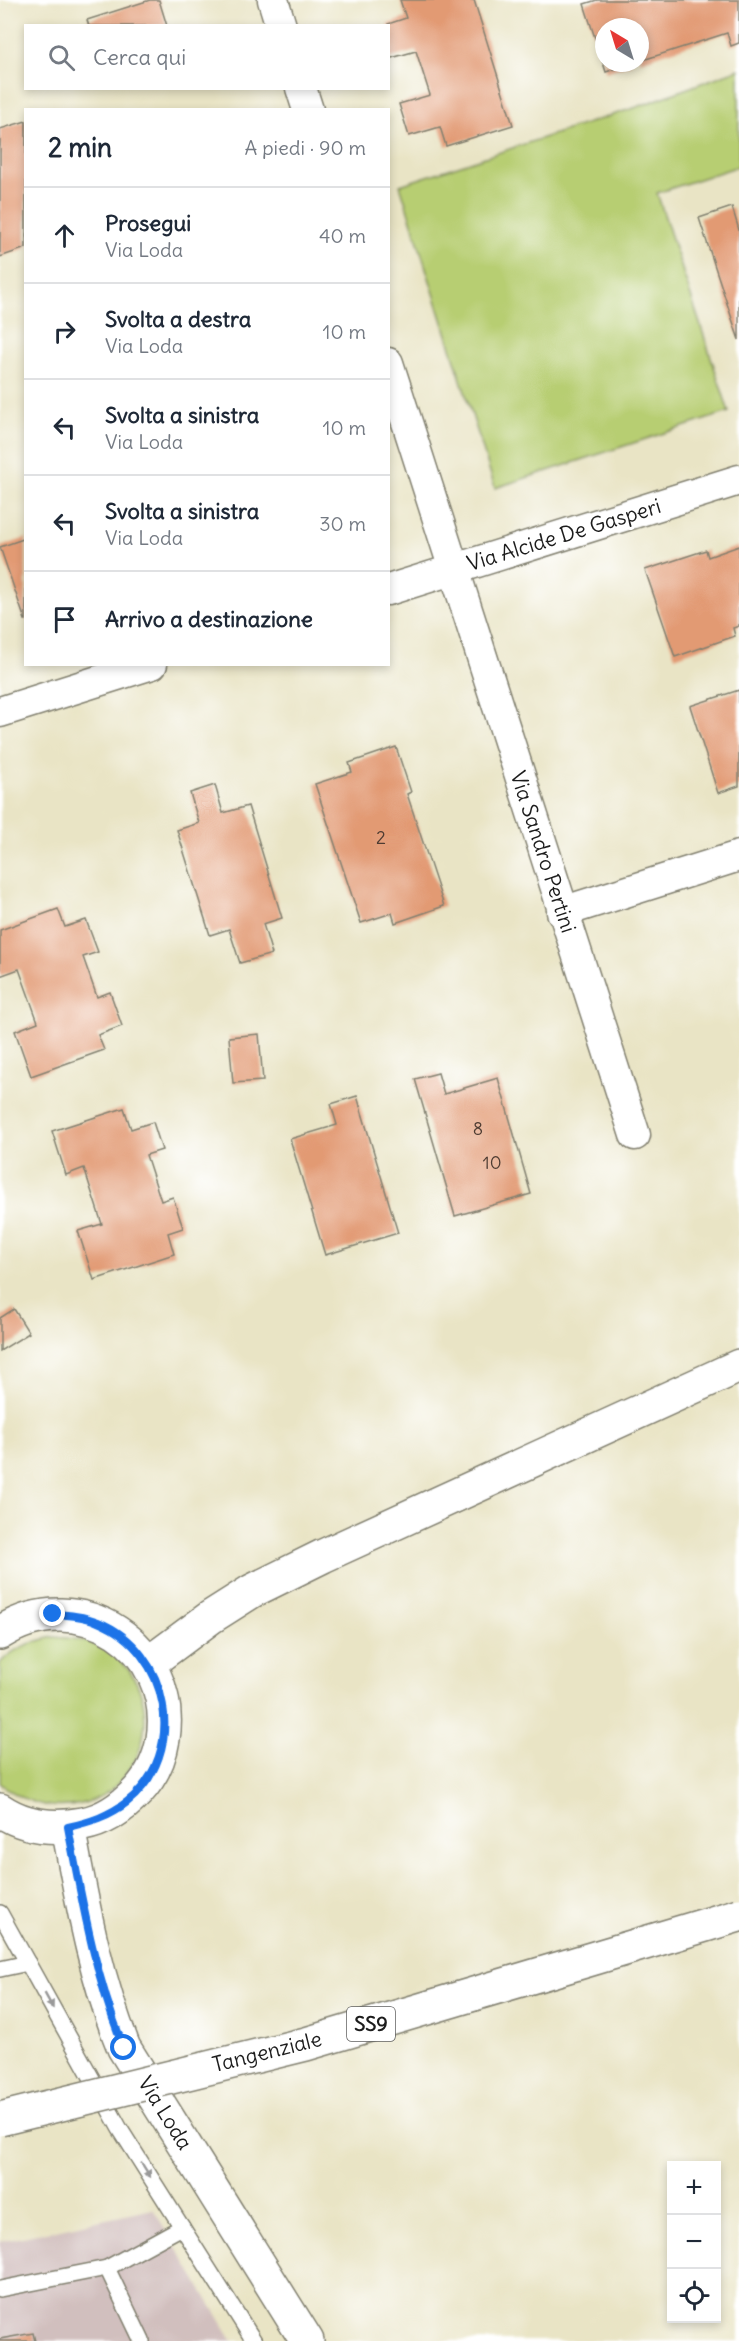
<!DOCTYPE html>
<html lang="it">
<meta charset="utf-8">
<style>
body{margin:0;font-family:Delius,sans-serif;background:#f2f2f3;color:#1f2937}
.controls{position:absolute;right:18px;bottom:18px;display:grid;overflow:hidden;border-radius:0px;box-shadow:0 3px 9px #0003}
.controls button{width:54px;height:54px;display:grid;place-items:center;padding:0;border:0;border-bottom:2px solid #e0e1e3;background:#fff;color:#1f2937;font:30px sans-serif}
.compass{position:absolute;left:595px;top:18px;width:54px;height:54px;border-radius:50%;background:#fff;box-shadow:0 3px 9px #0003;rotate:322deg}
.stop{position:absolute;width:18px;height:18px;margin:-14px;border:4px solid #1a73e8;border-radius:50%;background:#fff}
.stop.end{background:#1a73e8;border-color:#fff;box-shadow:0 2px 6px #0008}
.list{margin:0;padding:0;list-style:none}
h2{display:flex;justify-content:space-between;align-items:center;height:78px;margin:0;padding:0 24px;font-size:26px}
h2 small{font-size:20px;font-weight:400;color:#747a83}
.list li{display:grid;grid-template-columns:39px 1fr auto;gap:18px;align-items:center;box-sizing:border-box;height:96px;padding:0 24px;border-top:2px solid #e0e1e3}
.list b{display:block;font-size:22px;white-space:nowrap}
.list p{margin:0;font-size:20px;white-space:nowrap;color:#747a83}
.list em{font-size:20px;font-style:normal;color:#747a83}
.icon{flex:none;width:33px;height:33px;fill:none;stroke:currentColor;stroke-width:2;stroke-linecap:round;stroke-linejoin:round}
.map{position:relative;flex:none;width:739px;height:2341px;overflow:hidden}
.search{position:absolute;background:#fff;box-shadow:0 3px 9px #0003;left:24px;top:24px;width:366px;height:66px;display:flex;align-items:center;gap:15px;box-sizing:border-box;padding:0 21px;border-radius:0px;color:#747a83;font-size:22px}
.panel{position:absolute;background:#fff;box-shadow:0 3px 9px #0003;left:24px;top:108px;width:366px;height:558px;border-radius:0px}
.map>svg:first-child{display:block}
.industrial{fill:#d1bfbe}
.green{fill:#b7ce72;stroke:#6a7547;stroke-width:1.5}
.building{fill:#e29a73}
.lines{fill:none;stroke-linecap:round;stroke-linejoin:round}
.service-casing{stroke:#828070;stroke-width:18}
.minor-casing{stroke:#828070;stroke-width:33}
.secondary-casing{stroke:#828070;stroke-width:36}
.primary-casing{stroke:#828070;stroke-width:36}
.service{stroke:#fff;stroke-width:15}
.minor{stroke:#fff;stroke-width:30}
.secondary{stroke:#fff;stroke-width:33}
.primary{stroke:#fff;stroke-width:33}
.primary-bridge-casing{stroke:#828070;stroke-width:36;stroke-linecap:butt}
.primary-bridge{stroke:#fff;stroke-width:33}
.oneway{fill:#999}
.route{stroke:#1a73e8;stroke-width:8}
.labels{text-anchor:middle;stroke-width:6;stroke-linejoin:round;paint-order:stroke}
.number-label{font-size:18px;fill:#4e3c32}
.shield{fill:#fff;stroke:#606060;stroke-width:1.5}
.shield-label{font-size:20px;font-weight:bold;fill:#1c1c1c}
.street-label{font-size:21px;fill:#1c1c1c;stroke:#fff}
</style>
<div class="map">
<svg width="739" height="2341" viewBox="0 0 739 2341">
<rect width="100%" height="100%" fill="#fff"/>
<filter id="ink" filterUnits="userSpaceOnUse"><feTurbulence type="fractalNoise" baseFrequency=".0167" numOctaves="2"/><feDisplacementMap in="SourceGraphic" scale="12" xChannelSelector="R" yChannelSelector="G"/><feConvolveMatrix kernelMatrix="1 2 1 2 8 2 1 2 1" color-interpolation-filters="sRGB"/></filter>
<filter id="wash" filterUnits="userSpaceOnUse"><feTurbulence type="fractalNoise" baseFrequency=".008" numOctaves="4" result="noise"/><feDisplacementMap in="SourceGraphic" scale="24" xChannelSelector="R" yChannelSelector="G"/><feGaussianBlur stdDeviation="1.35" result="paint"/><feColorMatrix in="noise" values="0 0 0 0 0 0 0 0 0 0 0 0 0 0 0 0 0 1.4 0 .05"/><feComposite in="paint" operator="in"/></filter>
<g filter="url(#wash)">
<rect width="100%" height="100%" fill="#e9e4c5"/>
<!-- industrial -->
<path class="industrial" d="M153,2209L233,2341H0V2242Z"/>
<!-- green -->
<g class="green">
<path d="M739,69V166L657,193L729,412L495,488L400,185L637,107Z"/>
<path d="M53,1637C69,1638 83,1639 98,1646C169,1678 156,1784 81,1804C51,1811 23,1802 0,1783V1663C15,1647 32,1642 53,1637Z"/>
</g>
<g id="blocks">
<!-- building -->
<g class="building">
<path d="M150,0H159L167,26H89L87,20Z"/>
<path d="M400,0H474L513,125L446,146L440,127L409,136L399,104L430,95L416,51L388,59V24L406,18Z"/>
<path d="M597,0H739V43L731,46L727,33L640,61V27H604V63H633L606,72L584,4Z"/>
<path d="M26,121V248L0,257V129Z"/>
<path d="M732,207L739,230V340L699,218Z"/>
<path d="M26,538V620H25L0,547Z"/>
<path d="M739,546V626L733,628L735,636L675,657L645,570L706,550L708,557Z"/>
<path d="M739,690V786L718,793L690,706Z"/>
<path d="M396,747L411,792L407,794L444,906L395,923L392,913L361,923L315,784L352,772L349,763Z"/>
<path d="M215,785L223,813L248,806L282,918L263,924L272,954L240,963L229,929L210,935L177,830L199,823L190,793Z"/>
<path d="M58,909L65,927L86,920L98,952L83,957L97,997L110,992L122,1026L98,1035L104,1050L31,1076L15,1031L38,1022L19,969L0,976V930Z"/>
<path d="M259,1034L263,1081L233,1083L229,1037Z"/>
<path d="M438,1073L444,1094L498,1078L531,1194L455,1216L415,1079Z"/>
<path d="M357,1096L398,1233L325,1255L290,1139L337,1125L331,1104Z"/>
<path d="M124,1108L131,1129L153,1122L162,1150L146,1155L161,1201L173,1197L183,1228L168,1233L174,1254L94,1280L78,1231L102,1224L84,1168L66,1175L52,1131Z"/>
<path d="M14,1309L29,1333L0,1351V1318Z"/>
<path d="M33,2333L35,2341H0V2339Z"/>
</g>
</g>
</g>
<g filter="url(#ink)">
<use href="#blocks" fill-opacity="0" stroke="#828070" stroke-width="1.5"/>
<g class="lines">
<!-- service casing -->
<g class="service-casing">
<g id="service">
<path d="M0,1913L120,2129L254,2341"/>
<path d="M0,1969L28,1963"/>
<path d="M107,2268L142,2341"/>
<path d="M0,2289L107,2268L182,2227"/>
</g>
</g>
<!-- minor casing -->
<g class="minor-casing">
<g id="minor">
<path d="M273,0L281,26"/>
<path d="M301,88L308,110"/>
<path d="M388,363L635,1135"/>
<path d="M388,590L739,480"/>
<path d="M0,712L152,664"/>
<path d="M562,912L739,856"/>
</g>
</g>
<!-- secondary casing -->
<g class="secondary-casing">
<g id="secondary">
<path d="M0,1633C79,1582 177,1646 163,1739C160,1758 151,1777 138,1791C123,1807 105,1820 83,1824C55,1829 25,1827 0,1810"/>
<path d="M68,1827C82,1901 95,1977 124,2048L307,2341"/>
</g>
</g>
<!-- primary casing -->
<g class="primary-casing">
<path id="primary" d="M149,1663L211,1617L252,1591L323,1556L739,1366"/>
</g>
<!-- service -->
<use href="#service" class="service"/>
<!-- minor -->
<use href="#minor" class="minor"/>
<!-- secondary -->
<use href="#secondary" class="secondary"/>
<!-- primary -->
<use href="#primary" class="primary"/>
<!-- primary-bridge casing -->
<g class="primary-bridge-casing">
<path id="primary-bridge" d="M0,2119L306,2044L739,1915"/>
</g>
<!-- primary-bridge -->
<use href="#primary-bridge" class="primary-bridge"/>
</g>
<!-- one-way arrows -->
<defs><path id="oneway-solid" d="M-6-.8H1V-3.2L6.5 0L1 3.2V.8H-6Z" transform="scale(1.5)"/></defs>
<g class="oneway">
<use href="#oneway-solid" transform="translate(49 2001) rotate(61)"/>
<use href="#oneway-solid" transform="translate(146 2170) rotate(58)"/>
</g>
</g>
<g class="lines" filter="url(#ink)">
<!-- route -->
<path class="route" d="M53,1614C68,1615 84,1616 98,1622C170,1651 189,1753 127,1802C109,1816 90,1822 68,1827C82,1901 95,1977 124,2048"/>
</g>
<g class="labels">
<!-- number labels -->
<g class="number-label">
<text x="381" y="844">2</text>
<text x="478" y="1135">8</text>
<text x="492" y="1169">10</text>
</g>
<!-- shield labels -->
<rect class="shield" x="347" y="2007" width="48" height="34" rx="4.5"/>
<g class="shield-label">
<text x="371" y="2031">SS9</text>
</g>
<!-- street labels -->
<g class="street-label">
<text transform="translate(564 535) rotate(-17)" y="7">Via Alcide De Gasperi</text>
<text transform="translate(543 852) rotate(72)" y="7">Via Sandro Pertini</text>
<text transform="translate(267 2052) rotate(-14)" y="7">Tangenziale</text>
<text transform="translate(165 2113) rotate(58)" y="7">Via Loda</text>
</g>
</g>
</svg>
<div class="controls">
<button>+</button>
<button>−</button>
<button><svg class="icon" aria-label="locate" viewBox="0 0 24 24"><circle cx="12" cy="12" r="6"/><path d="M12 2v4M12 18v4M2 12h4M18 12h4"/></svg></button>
</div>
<svg class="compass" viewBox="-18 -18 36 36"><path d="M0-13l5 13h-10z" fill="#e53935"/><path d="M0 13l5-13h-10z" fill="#747a83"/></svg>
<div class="stop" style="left:124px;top:2048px"></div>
<div class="stop end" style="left:53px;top:1614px"></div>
<div class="search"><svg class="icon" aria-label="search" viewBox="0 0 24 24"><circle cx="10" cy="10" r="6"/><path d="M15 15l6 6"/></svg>Cerca qui</div>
<section class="panel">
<h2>2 min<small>A piedi · 90 m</small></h2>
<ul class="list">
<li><svg class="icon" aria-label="ahead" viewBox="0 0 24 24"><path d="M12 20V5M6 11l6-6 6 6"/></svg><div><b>Prosegui</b><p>Via Loda</p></div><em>40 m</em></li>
<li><svg class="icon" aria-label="right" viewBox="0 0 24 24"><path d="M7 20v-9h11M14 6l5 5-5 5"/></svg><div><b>Svolta a destra</b><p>Via Loda</p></div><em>10 m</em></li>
<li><svg class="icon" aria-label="left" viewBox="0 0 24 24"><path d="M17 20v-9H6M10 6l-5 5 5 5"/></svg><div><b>Svolta a sinistra</b><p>Via Loda</p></div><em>10 m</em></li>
<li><svg class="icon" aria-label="left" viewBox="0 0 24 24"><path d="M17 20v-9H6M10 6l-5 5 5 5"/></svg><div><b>Svolta a sinistra</b><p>Via Loda</p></div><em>30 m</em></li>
<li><svg class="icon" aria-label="arrive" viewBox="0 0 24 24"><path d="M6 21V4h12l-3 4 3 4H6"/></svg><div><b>Arrivo a destinazione</b></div></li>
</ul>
</section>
</div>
